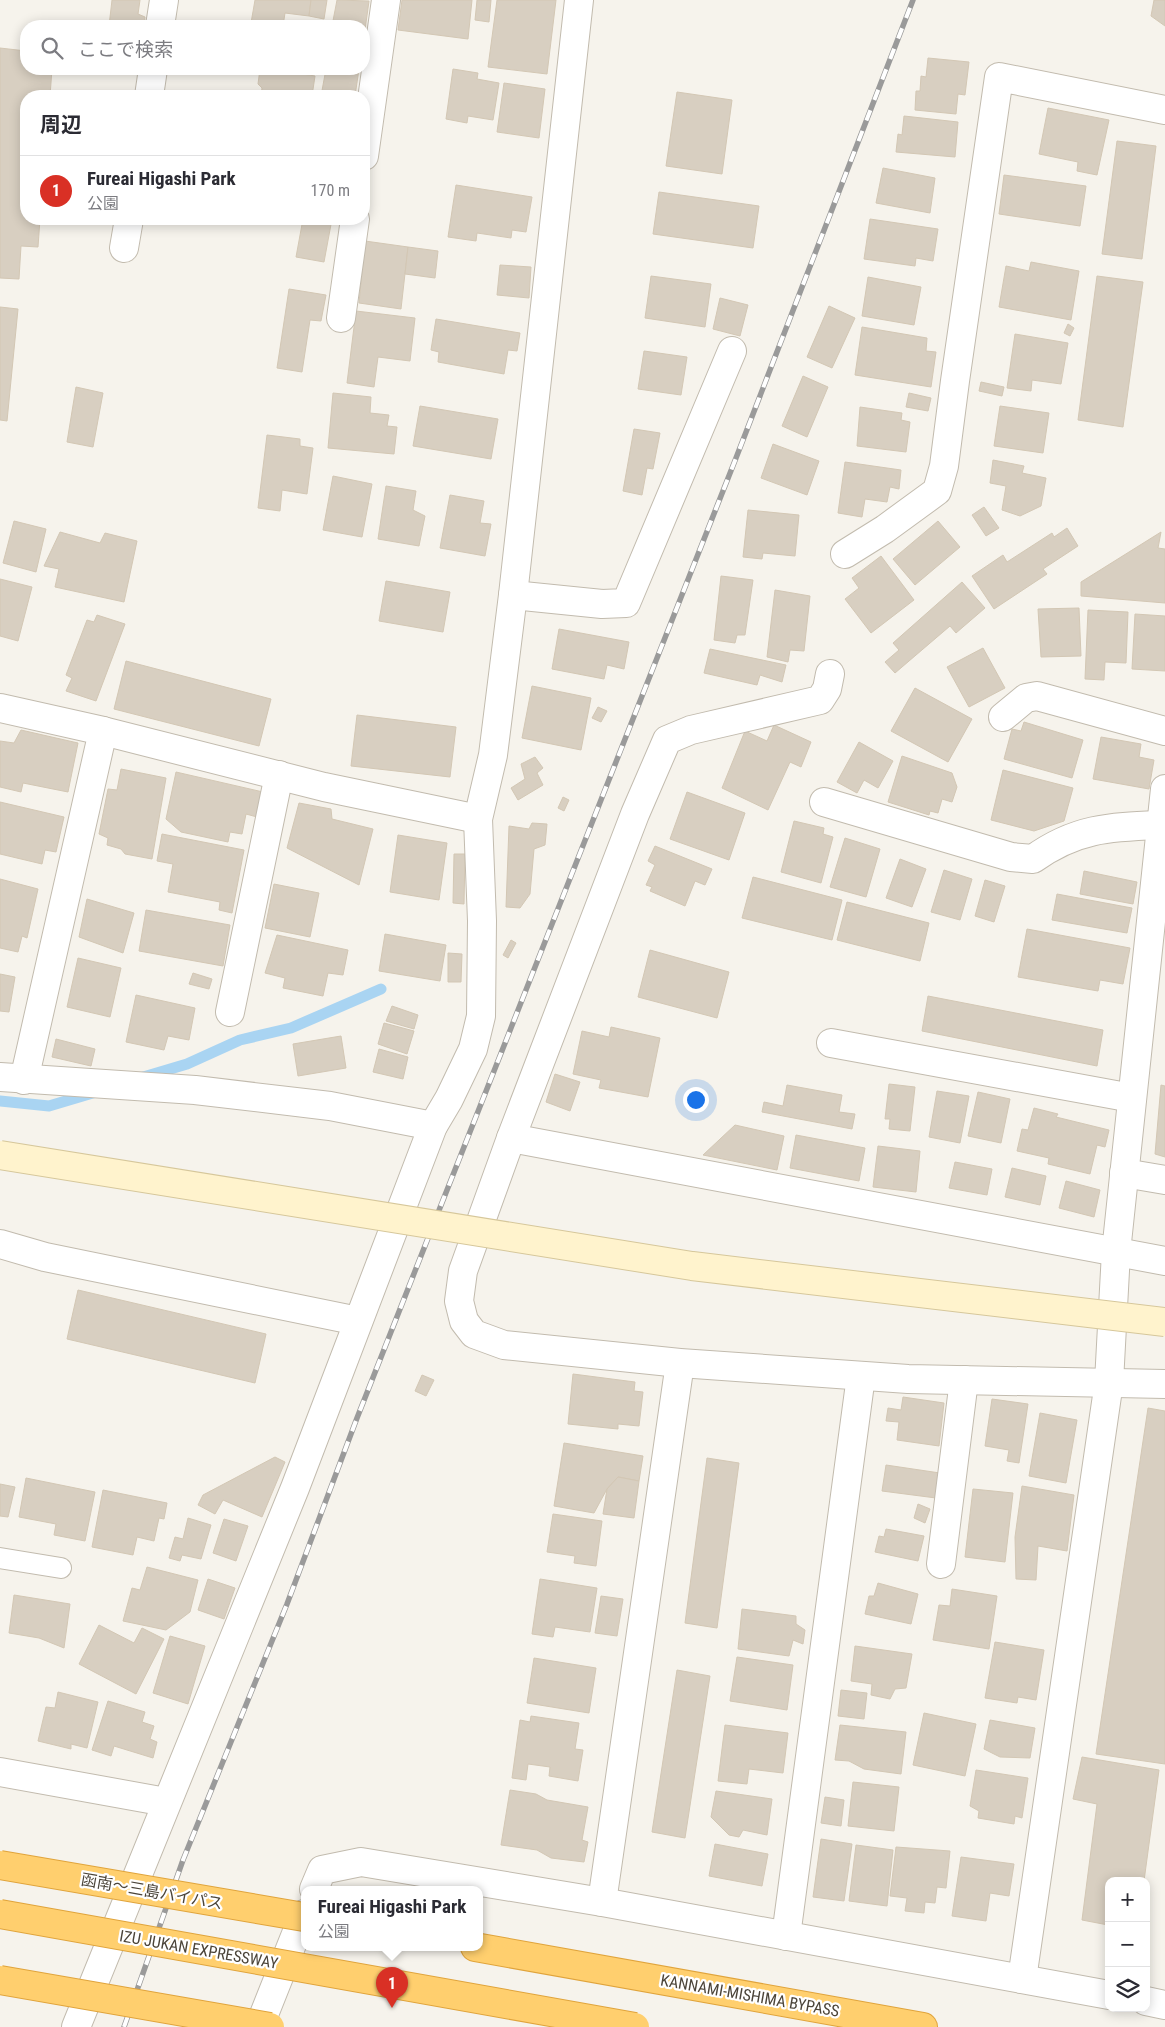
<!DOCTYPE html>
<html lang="ja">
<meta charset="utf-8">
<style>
body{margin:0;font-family:"Roboto Condensed","Noto Sans JP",sans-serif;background:#f2f2f3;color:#2b2b33}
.controls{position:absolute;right:15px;bottom:15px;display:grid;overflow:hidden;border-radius:10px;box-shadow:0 2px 12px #0003}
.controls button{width:45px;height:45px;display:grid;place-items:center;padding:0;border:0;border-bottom:1px solid #e1e1e2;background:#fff;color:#2b2b33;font:25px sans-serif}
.you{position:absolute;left:695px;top:1099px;width:18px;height:18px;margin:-12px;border:4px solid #fff;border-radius:50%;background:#1a73e8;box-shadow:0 0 0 8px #1a73e833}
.badge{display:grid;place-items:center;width:32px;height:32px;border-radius:50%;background:#d93025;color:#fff;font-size:16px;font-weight:700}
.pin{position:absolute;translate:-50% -41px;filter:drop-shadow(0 1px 2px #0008)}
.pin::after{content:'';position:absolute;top:26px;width:18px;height:15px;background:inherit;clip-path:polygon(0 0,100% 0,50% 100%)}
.popup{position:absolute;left:301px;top:1886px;width:182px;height:65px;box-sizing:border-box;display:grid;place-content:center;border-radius:10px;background:#fff;filter:drop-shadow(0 1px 4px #0005);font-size:16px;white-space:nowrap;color:#7c7c81}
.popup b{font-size:19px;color:#2b2b33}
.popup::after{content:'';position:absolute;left:50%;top:100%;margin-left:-10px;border:10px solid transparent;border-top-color:#fff}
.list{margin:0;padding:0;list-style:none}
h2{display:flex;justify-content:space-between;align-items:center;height:65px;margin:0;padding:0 20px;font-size:21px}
h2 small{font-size:16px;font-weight:400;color:#7c7c81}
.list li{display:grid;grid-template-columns:32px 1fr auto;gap:15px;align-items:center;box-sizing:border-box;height:70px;padding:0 20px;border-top:1px solid #e1e1e2}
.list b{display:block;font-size:19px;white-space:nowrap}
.list p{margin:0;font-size:16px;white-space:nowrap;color:#7c7c81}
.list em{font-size:16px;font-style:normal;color:#7c7c81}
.icon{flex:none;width:28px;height:28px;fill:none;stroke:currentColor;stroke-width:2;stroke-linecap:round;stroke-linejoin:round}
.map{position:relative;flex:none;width:1165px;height:2027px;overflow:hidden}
.search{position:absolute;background:#fff;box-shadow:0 2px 12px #0003;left:20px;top:20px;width:350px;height:55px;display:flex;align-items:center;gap:12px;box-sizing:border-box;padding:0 18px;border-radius:20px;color:#7c7c81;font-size:19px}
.panel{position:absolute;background:#fff;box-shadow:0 2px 12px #0003;left:20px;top:90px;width:350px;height:135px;border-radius:20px}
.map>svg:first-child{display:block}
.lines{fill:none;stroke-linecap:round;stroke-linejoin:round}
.stream{stroke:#a9d4f2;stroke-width:11}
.building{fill:#d8cfc1;stroke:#d3c7b4}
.lane-casing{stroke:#c2bbae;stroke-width:22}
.street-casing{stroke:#c2bbae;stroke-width:30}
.highway-casing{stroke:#e0a43c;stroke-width:30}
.lane{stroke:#fff;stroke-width:20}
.street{stroke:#fff;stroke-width:28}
.highway{stroke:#ffcf6e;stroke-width:28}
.rail-casing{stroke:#9a9a9a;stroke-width:5.5}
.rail{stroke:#fff;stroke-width:4;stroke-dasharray:11;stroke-linecap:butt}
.secondary-bridge-casing{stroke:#d6c79b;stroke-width:30;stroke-linecap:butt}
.highway-bridge-casing{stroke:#e0a43c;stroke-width:30;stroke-linecap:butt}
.secondary-bridge{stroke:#fff3cd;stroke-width:28}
.highway-bridge{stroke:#ffcf6e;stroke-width:28}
.labels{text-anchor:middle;stroke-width:4.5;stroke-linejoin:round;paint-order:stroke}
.street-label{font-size:16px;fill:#4b4439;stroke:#fff}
</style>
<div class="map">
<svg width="1165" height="2027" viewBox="0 0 1165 2027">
<rect width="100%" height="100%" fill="#f6f3ec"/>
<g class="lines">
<!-- stream -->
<g class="stream">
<path d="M140,1078L187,1064L240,1040L291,1028L381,989"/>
<path d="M0,1101L49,1106L96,1092"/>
</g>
</g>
<!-- building -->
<g class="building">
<path d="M112,0H140L138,14L145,17L144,26H109Z"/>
<path d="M255,0H311L309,16L285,13L283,26L251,23Z"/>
<path d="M311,0H327L324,19L309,16Z"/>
<path d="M337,0L369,1L364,37V26H332Z"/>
<path d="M402,0H472L468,39L398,30Z"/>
<path d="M477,0H491L489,22L475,20Z"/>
<path d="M497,0H556L547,74L488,67Z"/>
<path d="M1154,0H1165V26L1151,16Z"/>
<path d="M0,48L26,51V69H52L50,96H26V219H40L38,247L21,246L19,279L0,278Z"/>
<path d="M928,58L969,62L965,95L958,94L956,114L915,110L916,91H920L921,76L926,77Z"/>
<path d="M260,69H272L315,76L312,96H261L262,88L258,84Z"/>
<path d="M326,69H359L355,96H321Z"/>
<path d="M453,69L478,73L477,79L499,83L493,120L468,116L467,123L446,119Z"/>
<path d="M504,83L545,89L539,138L497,132Z"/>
<path d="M677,92L732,100L722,174L666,166Z"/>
<path d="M1048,108L1109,120L1097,175L1077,171L1078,162L1039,154Z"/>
<path d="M904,116L958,122L955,157L896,152L898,134L902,135Z"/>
<path d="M1117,141L1156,146L1142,259L1102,254Z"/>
<path d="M883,168L935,178L930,213L876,203Z"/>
<path d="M1004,175L1086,186L1080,226L999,214Z"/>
<path d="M456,185L532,197L526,232L512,230L511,238L477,233L476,241L448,237Z"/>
<path d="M659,192L759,206L753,248L653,234Z"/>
<path d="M303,219H332L324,262L296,257Z"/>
<path d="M870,219L938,229L933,261L916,258L915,266L864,259Z"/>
<path d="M365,241L408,247L401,309L359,303Z"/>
<path d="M408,247L438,251L435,278L405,274Z"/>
<path d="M1031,262L1079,271L1071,320L999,307L1006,266L1029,271Z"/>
<path d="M500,265L531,267L529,298L497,295Z"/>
<path d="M651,276L711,284L705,327L645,318Z"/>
<path d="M1097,276L1143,282L1123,427L1078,420Z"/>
<path d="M868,277L921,287L914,325L862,316Z"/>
<path d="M289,289L326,295L321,321L310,320L302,372L277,368Z"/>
<path d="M720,298L748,305L740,336L713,329Z"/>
<path d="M829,306L855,318L832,368L807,357Z"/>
<path d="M0,307L18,309L7,421L0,420Z"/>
<path d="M356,311L415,318L410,361L378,357L374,387L347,383Z"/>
<path d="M436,319L520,333L517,351L508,350L504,374L438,362L439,352L431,350Z"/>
<path d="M1068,324L1074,328L1070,336L1064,333Z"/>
<path d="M862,327L927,338L926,351L936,352L931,387L855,375Z"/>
<path d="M1015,334L1068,343L1061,384L1032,380L1031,391L1007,388Z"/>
<path d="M644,351L687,357L681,395L638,389Z"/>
<path d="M803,376L828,387L807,437L782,426Z"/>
<path d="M981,382L1004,387L1002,396L979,391Z"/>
<path d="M76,387L103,393L93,447L67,442Z"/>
<path d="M333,393L371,397L370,413L389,415L387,426L397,427L394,454L328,448Z"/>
<path d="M909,393L931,398L928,411L906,407Z"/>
<path d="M420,406L498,419L491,459L413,446Z"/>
<path d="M1000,406L1049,413L1043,453L994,446Z"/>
<path d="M860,407L902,413L901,420L910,422L906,452L857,446Z"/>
<path d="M634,429L660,433L653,469L647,468L642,495L623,491Z"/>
<path d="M267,435L300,439V446L313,448L307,494L282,490L280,511L258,508Z"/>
<path d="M773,444L819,461L807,495L761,478Z"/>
<path d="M993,460L1024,466L1022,473L1046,478L1041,506L1020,516L1002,510L1006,486L990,483Z"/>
<path d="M845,462L901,470L899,489L890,487L887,502L865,499L862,517L838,513Z"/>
<path d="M333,476L372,484L362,537L323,530Z"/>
<path d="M386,486L416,491L413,510L425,516L419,546L378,539Z"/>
<path d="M450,495L484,501L480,523L491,524L485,556L440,548Z"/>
<path d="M984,507L999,528L986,536L972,515Z"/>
<path d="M748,510L799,515L795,556L763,553L762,559L743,557Z"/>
<path d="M14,521L46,529L36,572L3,563Z"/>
<path d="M938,521L960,547L915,585L893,559Z"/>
<path d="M1067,528L1078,546L1043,569L1047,574L994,609L972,576L1003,555L1007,562L1052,533L1054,537Z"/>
<path d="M60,532L100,543L105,533L137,541L124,602L55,587L59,569L44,566Z"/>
<path d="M1161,532L1158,548L1165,549V603L1081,596V582Z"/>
<path d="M881,556L914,600L871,633L845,599L859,588L852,578Z"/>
<path d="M721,576L753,580L745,635H737L735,643L714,640Z"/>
<path d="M0,579L32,587L18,641L0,636Z"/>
<path d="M386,581L450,592L443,632L379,621Z"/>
<path d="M962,582L985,608L956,633L950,626L895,673L885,662L899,650L893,643Z"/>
<path d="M775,590L810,596L804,651L790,650L788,662L767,657Z"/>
<path d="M1079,608L1081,656L1041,657L1038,609Z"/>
<path d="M1088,610L1128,612L1126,663L1105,662L1104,680L1085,679Z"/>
<path d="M1135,614L1165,616V671L1132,669Z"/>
<path d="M97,615L125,624L96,701L66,691L72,678L66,675L87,620L94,622Z"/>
<path d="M559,629L629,642L624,669L607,665L604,679L552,669Z"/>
<path d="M983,648L1005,688L969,707L947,667Z"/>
<path d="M710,649L786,665L782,682L760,675L757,685L704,673Z"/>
<path d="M126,661L271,699L259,746L114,709Z"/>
<path d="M532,686L591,698L581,750L522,738Z"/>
<path d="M915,688L972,719L948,762L891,731Z"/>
<path d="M598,707L607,711L601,722L592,718Z"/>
<path d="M357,715L456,727L450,777L351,766Z"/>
<path d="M1024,722L1083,740L1072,778L1004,759L1012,729L1021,731Z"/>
<path d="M774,725L811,742L801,767L790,762L768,810L722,788L745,731L767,741Z"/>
<path d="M21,730L78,743L68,792L23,783L21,792L0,787V741L14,743Z"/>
<path d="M1101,737L1141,744L1139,757L1154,760L1149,789L1093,779Z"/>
<path d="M859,742L893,761L878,788L864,780L857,793L837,782Z"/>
<path d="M902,756L952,773L957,787L952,802L942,799L938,813L930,811L929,815L888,802Z"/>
<path d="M535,757L543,768L537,773L543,785L518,800L511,788L525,779L521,764Z"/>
<path d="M121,769L166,778L152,859L125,854L121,849L107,845L108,838L99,834L108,789L117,790Z"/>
<path d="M1003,770L1073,788L1064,821L1034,831L991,820Z"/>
<path d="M176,772L263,792L257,817L246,814L242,834L230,832L228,842L181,832L166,819Z"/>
<path d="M687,792L745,813L729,860L670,839Z"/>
<path d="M563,797L569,800L564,811L558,808Z"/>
<path d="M0,802L64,817L56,852L45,850L42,864L0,854Z"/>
<path d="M299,803L331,809L332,819L373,829L359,885L287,848Z"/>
<path d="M794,821L824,828L823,834L833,837L821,883L781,872Z"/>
<path d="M532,823L547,824L545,845L534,849L530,894L520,908L506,907L509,826L529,829Z"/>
<path d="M162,834L244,850L232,913L219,910L220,902L168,892L173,864L157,861Z"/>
<path d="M398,835L447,843L439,900L390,892Z"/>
<path d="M845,838L880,849L866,897L830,887Z"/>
<path d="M655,846L712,869L705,885L695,881L685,906L650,891L652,887L646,885L655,865L648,861Z"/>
<path d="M454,854H465L464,904L453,903Z"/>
<path d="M900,859L926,869L912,907L886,898Z"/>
<path d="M944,870L972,879L960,920L931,912Z"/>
<path d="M1084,871L1137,882L1133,904L1080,894Z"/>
<path d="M753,877L842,900L832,940L742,918Z"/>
<path d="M0,879L38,889L27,938L22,936L18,952L0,948Z"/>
<path d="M985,880L1005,886L994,922L975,916Z"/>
<path d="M274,884L319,893L310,937L265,928Z"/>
<path d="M1057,894L1132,908L1127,933L1052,920Z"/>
<path d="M87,899L134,913L123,953L79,937Z"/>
<path d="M847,902L929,923L920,961L837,940Z"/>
<path d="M146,910L230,925L223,966L139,951Z"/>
<path d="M1027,929L1130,948L1123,984L1100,980L1098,991L1018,977Z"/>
<path d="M385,934L446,945L440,981L379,971Z"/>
<path d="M277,935L348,950L343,975L328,973L323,996L283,988L285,978L265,973Z"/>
<path d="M511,940L516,943L508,958L503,955Z"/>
<path d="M650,950L729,972L717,1018L638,997Z"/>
<path d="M448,953L462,954L461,982H448Z"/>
<path d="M78,958L121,968L110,1017L67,1007Z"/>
<path d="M193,973L212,979L209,989L189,984Z"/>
<path d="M0,974L15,977L9,1012L0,1011Z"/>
<path d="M136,995L195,1008L189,1040L168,1036L164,1050L126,1042Z"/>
<path d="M928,996L1103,1030L1097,1066L922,1031Z"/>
<path d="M392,1006L418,1015L414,1029L386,1021Z"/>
<path d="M384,1023L414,1031L407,1054L378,1044Z"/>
<path d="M611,1027L660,1038L648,1097L599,1088L601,1080L573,1074L582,1031L609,1037Z"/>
<path d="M341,1036L346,1068L298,1076L293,1044Z"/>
<path d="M56,1039L95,1049L91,1066L52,1057Z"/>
<path d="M379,1049L408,1057L403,1079L373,1072Z"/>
<path d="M555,1074L580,1082L570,1111L546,1102Z"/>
<path d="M889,1084L915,1087L910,1131L889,1129L890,1119H885Z"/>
<path d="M787,1085L842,1095L839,1112L855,1114L852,1129L762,1112L764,1102L783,1106Z"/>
<path d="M1161,1085L1165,1086V1157L1155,1154Z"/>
<path d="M937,1091L969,1096L960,1143L929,1137Z"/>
<path d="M978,1092L1010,1099L1001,1143L968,1136Z"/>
<path d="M1034,1108L1058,1114L1056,1117L1109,1130L1105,1147L1097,1145L1090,1174L1048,1164L1049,1158L1017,1151L1022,1129L1028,1130Z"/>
<path d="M735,1125L784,1136L777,1170L703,1155Z"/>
<path d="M796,1135L865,1148L859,1181L790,1168Z"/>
<path d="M878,1146L920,1151L916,1192L873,1187Z"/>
<path d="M955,1162L992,1169L987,1195L949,1188Z"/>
<path d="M1012,1168L1046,1176L1040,1205L1005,1197Z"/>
<path d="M1066,1181L1100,1190L1094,1217L1059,1208Z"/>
<path d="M78,1290L266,1334L255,1383L67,1339Z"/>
<path d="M573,1374L635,1382L634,1391L643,1392L639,1426L618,1424V1429L568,1424Z"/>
<path d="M422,1375L434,1380L426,1396L415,1391Z"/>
<path d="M903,1397L944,1403L939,1446L897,1440L899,1422L886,1421L888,1408L901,1410Z"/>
<path d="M992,1399L1028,1404L1019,1463L1007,1461L1009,1450L985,1446Z"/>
<path d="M1148,1408L1165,1411V1764L1096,1754Z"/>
<path d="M1040,1413L1077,1420L1066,1483L1029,1476Z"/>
<path d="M564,1443L643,1456L639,1481L618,1477L607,1489L594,1513L554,1506Z"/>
<path d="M275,1457L285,1462L262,1517L223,1500L215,1514L198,1505L203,1495Z"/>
<path d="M707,1458L739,1463L717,1628L685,1623Z"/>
<path d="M886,1465L940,1473L936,1498L882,1491Z"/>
<path d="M618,1477L639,1481L634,1518L603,1514L607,1489Z"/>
<path d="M26,1478L95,1492L85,1541L54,1535L56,1524L19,1517Z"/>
<path d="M0,1484L15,1487L8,1517L0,1516Z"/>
<path d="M1022,1486L1074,1495L1067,1551L1038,1546L1036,1580L1016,1579L1015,1537Z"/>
<path d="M973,1489L1013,1493L1005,1562L965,1557Z"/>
<path d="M103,1490L167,1503L164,1519L159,1518L154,1541L137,1537L133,1555L92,1547Z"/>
<path d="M918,1504L930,1509L925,1523L914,1518Z"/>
<path d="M553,1514L602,1521L596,1566L574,1563L575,1556L547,1552Z"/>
<path d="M188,1518L211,1525L201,1559L182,1555L180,1561L169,1558L175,1537L183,1539Z"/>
<path d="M224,1519L248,1526L236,1561L213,1553Z"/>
<path d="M886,1529L924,1536L918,1561L875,1552L879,1536L884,1537Z"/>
<path d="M147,1567L198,1580L190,1612L166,1630L123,1621L132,1588L140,1590Z"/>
<path d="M208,1579L235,1588L224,1619L198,1610Z"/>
<path d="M540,1579L597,1588L590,1632L555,1627L553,1637L532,1634Z"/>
<path d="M878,1583L918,1594L911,1624L865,1614L869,1596H874Z"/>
<path d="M952,1589L997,1596L989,1649L933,1640L939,1605L950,1606Z"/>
<path d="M14,1595L70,1604L64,1648L39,1638L9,1633Z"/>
<path d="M601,1596L623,1599L617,1636L595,1633Z"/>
<path d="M742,1609L796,1616V1624L805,1630L803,1644L793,1640L789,1656L738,1649Z"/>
<path d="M99,1625L134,1643L142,1628L164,1639L136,1694L79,1664Z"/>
<path d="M170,1636L205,1646L188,1704L153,1693Z"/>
<path d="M995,1642L1044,1650L1036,1700L1018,1697L1017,1703L985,1698Z"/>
<path d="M855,1646L912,1654L906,1688L895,1689L890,1699L871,1695L872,1684L851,1681Z"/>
<path d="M737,1657L793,1665L787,1710L730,1701Z"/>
<path d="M534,1658L596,1668L589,1713L527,1703Z"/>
<path d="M677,1670L710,1676L685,1838L652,1832Z"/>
<path d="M841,1690L867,1693L864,1719L838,1716Z"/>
<path d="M58,1692L98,1702L87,1748L71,1744V1749L38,1741L46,1707L55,1708Z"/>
<path d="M108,1701L145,1712L142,1722L154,1726L150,1739L157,1742L153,1758L114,1746L111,1756L92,1750Z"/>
<path d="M924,1713L976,1724L965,1776L913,1765Z"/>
<path d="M531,1716L579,1723L575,1749L583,1750L578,1781L549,1776L550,1767L528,1764L526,1780L512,1778L520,1720L530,1722Z"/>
<path d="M990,1720L1035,1728L1030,1758L1000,1757L984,1749Z"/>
<path d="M725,1725L788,1733L783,1773L749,1769L747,1784L718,1781Z"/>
<path d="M840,1725L906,1732L901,1774L864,1769L849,1761L835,1760Z"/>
<path d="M1082,1757L1159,1770L1144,1881H1109L1108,1925L1082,1920L1097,1804L1073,1799Z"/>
<path d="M976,1770L1028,1778L1022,1818L1015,1816L1014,1824L978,1818L979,1811L970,1806Z"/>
<path d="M853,1782L899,1787L894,1831L848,1826Z"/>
<path d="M510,1790L536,1794L547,1800L588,1807L582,1840L588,1842L584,1862L551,1858L537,1850L501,1845Z"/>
<path d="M716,1791L772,1799L767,1835L743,1830L739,1837L729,1835L711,1817Z"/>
<path d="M825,1797L844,1800L841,1826L821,1823Z"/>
<path d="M821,1839L852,1844L844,1901L813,1897Z"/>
<path d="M715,1844L768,1854L762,1886L709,1876Z"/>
<path d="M856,1845L893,1850L887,1906L849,1901Z"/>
<path d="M896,1847L950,1851L946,1888L937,1887L935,1903L925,1902L924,1913L905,1911L907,1898L890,1896Z"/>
<path d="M961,1857L1014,1864L1009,1896L990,1893L986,1921L952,1916Z"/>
</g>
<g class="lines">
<!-- lane casing -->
<g class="lane-casing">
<path id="lane" d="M0,1558L61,1568"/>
</g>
<!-- street casing -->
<g class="street-casing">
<g id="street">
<path d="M160,26L164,0"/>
<path d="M149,96L153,69"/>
<path d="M364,156L386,0"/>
<path d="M124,248L129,219"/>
<path d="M341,318L355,219"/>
<path d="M845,554L885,529L937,491L944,466L955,381L999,77L1165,110"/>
<path d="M513,595L602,604L626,603L732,351"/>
<path d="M830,674L827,689L820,700L691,730L667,740L635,814L511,1138L463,1271L459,1301L464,1321L474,1334L504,1345L680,1363L908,1379L1165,1384"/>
<path d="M0,708L103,731L324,787L478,819"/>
<path d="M1003,717L1026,698L1037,696L1165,731"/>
<path d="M824,802L1011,857L1033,859C1076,828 1110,827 1160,825"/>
<path d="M230,1012L279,775"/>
<path d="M831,1043L1132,1098"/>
<path d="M0,1077L195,1090L330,1106L433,1126"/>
<path d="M24,1080L103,731"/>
<path d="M511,1138L1165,1261"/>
<path d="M1124,1173L1165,1180"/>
<path d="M0,1244L45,1257L358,1321"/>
<path d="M941,1564L964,1380"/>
<path d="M0,1772L166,1802"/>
<path d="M314,1889L322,1870L361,1862L602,1902L1109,1995"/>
<path d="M602,1902L680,1363"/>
<path d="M786,1936L861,1376"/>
<path d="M1022,1979L1109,1382L1116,1252L1165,789"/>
<path d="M1146,2001L1165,2005"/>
<path d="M76,2027L295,1488L433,1126L449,1099L473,1049L481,1016L482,921L478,819L493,755L513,595L579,0"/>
<path d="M259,2027L304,1914"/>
</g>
</g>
<!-- highway casing -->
<g class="highway-casing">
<path id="highway" d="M475,1947L923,2027"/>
</g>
<!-- lane -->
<use href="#lane" class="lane"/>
<!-- street -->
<use href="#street" class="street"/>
<!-- highway -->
<use href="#highway" class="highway"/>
<!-- rail casing -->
<g class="rail-casing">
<path id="rail" d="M124,2027L183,1860L287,1604L357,1418L736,458L913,0"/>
</g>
<!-- rail -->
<use href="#rail" class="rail"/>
<!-- secondary-bridge casing -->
<g class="secondary-bridge-casing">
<path id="secondary-bridge" d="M0,1155L692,1266L1165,1322"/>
</g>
<!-- highway-bridge casing -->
<g class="highway-bridge-casing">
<g id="highway-bridge">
<path d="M0,1865L304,1917"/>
<path d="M0,1914L635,2027"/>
<path d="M0,1980L270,2027"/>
</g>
</g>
<!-- secondary-bridge -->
<use href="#secondary-bridge" class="secondary-bridge"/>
<!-- highway-bridge -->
<use href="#highway-bridge" class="highway-bridge"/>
</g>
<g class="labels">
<!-- street labels -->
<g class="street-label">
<text transform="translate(152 1891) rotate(10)" y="6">函南～三島バイパス</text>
<text transform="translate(199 1949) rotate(10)" y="6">IZU JUKAN EXPRESSWAY</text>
<text transform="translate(750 1995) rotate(10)" y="6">KANNAMI-MISHIMA BYPASS</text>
</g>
</g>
</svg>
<div class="controls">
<button>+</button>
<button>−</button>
<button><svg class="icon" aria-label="layers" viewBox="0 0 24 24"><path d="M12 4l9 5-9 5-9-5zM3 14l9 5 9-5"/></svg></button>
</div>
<div class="you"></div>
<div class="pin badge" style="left:392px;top:2008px">1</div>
<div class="popup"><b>Fureai Higashi Park</b>公園</div>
<div class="search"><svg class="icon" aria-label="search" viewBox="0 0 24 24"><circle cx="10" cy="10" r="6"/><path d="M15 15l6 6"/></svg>ここで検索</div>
<section class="panel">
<h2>周辺<small></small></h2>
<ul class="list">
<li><span class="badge">1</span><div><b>Fureai Higashi Park</b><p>公園</p></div><em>170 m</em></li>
</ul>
</section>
</div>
